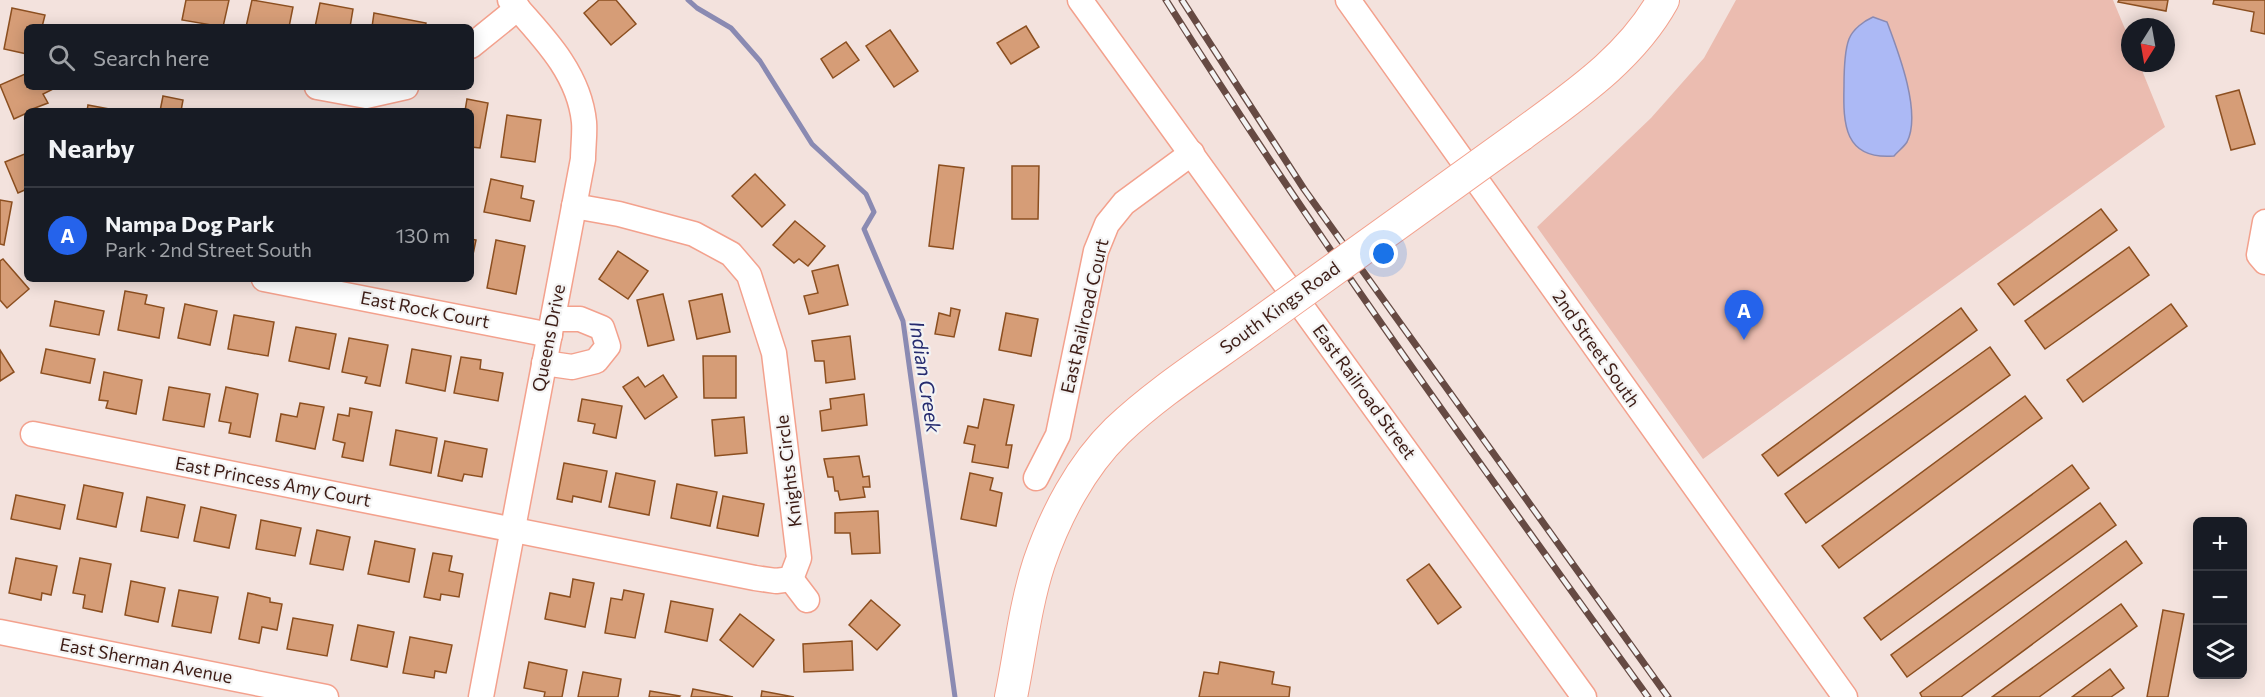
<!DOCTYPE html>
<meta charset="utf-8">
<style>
body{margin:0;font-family:Commissioner,sans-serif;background:#242831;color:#f1f3f6}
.controls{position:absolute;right:18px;bottom:18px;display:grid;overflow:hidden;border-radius:9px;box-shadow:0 3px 15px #0003}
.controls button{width:54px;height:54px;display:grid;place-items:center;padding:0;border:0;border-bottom:2px solid #363941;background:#171b24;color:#f1f3f6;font:30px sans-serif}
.compass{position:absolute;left:2121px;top:18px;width:54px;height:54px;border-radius:50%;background:#171b24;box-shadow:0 3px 15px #0003;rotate:191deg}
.you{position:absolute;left:1384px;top:254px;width:21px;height:21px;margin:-15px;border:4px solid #fff;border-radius:50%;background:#1a73e8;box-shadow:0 0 0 9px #1a73e833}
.badge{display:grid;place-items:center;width:39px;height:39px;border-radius:50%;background:#2563eb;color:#fff;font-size:20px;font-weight:700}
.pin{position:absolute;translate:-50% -50px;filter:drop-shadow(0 2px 3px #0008)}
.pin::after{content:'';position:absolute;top:32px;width:21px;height:18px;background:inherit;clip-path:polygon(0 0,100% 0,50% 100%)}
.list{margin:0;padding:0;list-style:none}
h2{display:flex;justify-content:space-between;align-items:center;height:78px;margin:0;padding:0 24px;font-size:26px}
h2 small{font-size:20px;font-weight:400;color:#9ea1a6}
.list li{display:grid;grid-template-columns:39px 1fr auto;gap:18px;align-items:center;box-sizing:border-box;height:96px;padding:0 24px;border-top:2px solid #363941}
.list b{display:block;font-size:22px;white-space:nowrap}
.list p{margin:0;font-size:20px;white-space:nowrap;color:#9ea1a6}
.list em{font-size:20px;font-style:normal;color:#9ea1a6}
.icon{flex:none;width:33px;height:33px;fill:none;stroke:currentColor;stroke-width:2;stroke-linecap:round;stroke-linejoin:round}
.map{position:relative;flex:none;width:2265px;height:697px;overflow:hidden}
.search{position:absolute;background:#171b24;box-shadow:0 3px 15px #0003;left:24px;top:24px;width:450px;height:66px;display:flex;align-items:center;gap:15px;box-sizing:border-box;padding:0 21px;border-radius:9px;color:#9ea1a6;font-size:22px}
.panel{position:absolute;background:#171b24;box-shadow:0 3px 15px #0003;left:24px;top:108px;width:450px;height:174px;border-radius:9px}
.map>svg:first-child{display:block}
.green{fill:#ebbcb0}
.water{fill:#acb9f5;stroke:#8a8ab2;stroke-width:1.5}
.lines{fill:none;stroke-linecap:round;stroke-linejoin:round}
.stream{stroke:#8a8ab2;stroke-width:5}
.building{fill:#d69d77;stroke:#8c4f20;stroke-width:1.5}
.minor-casing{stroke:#f3a18d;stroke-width:27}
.major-casing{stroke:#f3a18d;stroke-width:34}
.minor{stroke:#fff;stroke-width:24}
.major{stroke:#fff;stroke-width:32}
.rail-casing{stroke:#664a43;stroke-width:7}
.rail{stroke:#f3f3f3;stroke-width:4.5;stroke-dasharray:14;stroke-linecap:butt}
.major-bridge-casing{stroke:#f3a18d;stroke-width:34;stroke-linecap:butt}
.major-bridge{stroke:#fff;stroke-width:32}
.labels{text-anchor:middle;stroke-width:4.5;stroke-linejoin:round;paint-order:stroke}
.street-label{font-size:18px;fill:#3c1c15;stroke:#f3f3f3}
.water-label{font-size:20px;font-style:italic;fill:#252b6f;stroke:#f3f3f3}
</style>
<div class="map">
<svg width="2265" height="697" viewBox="0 0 2265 697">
<rect width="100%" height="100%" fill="#f3e2dd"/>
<!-- green -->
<path class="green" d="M1736,0H2113L2130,41V63H2139L2165,127L1703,459L1537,227L1651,118L1704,58Z"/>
<!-- water -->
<path class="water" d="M1873,17L1887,22C1898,51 1922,113 1907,142C1904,147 1898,151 1894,156C1844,160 1843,124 1844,86C1844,72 1844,52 1849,39C1853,29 1864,21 1873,17Z"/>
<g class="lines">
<!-- stream -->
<path class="stream" d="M688,0L697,8L731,28L760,61L812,144L866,194L874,212L864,229L903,321L955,697"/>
</g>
<!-- building -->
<g class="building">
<path d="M186,0H229L223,27L182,20Z"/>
<path d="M252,0L293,7L289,27H246Z"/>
<path d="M599,0H616L636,24L611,45L584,13Z"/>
<path d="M2119,0H2168L2166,11L2118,2Z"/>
<path d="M2214,0H2265V34L2251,31L2254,12L2213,4Z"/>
<path d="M320,3L353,9L350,27H315Z"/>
<path d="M12,8L45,15L42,27H27V54L4,49Z"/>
<path d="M374,13L426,23L425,27H372Z"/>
<path d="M1026,26L1039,47L1011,64L997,43Z"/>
<path d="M890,30L918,71L894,87L866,46Z"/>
<path d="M846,42L859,60L833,78L821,59Z"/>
<path d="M25,74L27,87H57L43,94L48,103L27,111V113L14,119L0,85Z"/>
<path d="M2239,90L2255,144L2231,150L2216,96Z"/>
<path d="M163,96L183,100L181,111H160Z"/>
<path d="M467,99L488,103L480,148L471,147V111H465Z"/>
<path d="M88,105L120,111H87Z"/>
<path d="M507,115L541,120L535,162L501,157Z"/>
<path d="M27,153V189L18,193L5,162Z"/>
<path d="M939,165L964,168L953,249L929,246Z"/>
<path d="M1012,166H1039L1038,219H1012Z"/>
<path d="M755,174L785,205L762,227L732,196Z"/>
<path d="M491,179L523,186L521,198L534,201L530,221L484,212Z"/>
<path d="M0,200L12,202L4,245L0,244Z"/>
<path d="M2101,209L2117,230L2014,305L1998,284Z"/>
<path d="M795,221L825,246L808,266L799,259L794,263L773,245Z"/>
<path d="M471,239L476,240L471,264Z"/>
<path d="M496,240L525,246L516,294L487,288Z"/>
<path d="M2129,247L2149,275L2045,349L2025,321Z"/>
<path d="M618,251L648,271L628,299L599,279Z"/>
<path d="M3,259L29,289L7,308L0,300V261Z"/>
<path d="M838,265L848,305L809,314L804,296L818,293L812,271Z"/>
<path d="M125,291L147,295L145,304L164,308L159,338L118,330Z"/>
<path d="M663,294L674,340L648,346L637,300Z"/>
<path d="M722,294L730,332L697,339L689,301Z"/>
<path d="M55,301L104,311L99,335L50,326Z"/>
<path d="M185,304L217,311L210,345L178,338Z"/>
<path d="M2171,304L2187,326L2083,402L2067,380Z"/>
<path d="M951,308L960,310L954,337L935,334L939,313L950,316Z"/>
<path d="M1961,308L1977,330L1778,476L1762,455Z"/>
<path d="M1006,313L1038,319L1031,356L999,350Z"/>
<path d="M234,315L274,322L268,356L228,349Z"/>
<path d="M296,327L336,334L329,369L289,361Z"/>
<path d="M850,336L855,379L826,383L824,361H815L812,341Z"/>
<path d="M349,338L388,345L380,386L365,383L367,377L342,372Z"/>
<path d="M1990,347L2010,375L1806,523L1785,494Z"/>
<path d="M46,349L95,359L90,383L41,373Z"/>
<path d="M412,349L451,356L445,391L406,383Z"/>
<path d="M0,350L14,372L0,381Z"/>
<path d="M703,356H736V398H704Z"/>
<path d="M461,357L481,360L480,369L503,373L498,401L454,393Z"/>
<path d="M104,372L142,380L136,414L106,408L108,401L99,400Z"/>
<path d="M663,375L677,397L645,419L623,387L638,377L645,387Z"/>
<path d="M169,387L210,394L204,427L163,420Z"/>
<path d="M226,387L258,394L250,437L229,433L231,423L219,421Z"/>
<path d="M864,394L867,425L822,431L820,411L831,409L830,399Z"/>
<path d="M2025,396L2042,418L1839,568L1822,546Z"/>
<path d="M582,399L622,406L616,438L593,433L595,424L578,421Z"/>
<path d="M984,399L1014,405L1006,445H1012L1008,468L972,462L975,445L964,443L968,426L978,428Z"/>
<path d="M300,403L324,407L315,449L276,441L281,414L297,417Z"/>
<path d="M350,408L372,412L363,461L342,457L345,443L333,440L338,414L349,416Z"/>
<path d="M744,417L747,453L715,456L712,420Z"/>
<path d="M396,430L437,438L431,473L390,465Z"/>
<path d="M445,441L487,449L482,477L464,474L462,481L438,476Z"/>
<path d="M859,456L863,477L869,476L870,487H863L865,497L840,500L838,491H835L833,477H828L824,459Z"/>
<path d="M564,463L607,471L601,502L573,496L572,502L557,499Z"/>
<path d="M2072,465L2089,488L1881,640L1864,618Z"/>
<path d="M616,473L655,481L649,515L609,507Z"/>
<path d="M970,473L993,478L990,490L1002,493L996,526L961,519Z"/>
<path d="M677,484L717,492L710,526L671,518Z"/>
<path d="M84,485L123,493L116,527L77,519Z"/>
<path d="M16,495L65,505L60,529L11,519Z"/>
<path d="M723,496L764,504L758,536L717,528Z"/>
<path d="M147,497L185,505L178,538L141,531Z"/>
<path d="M2100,503L2116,525L1907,677L1891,655Z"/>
<path d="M201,507L236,515L229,548L194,541Z"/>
<path d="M878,511L880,553L852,554L850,533H835V513Z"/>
<path d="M261,520L301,528L295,556L256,549Z"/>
<path d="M317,530L350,537L343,570L310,564Z"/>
<path d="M375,541L415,549L409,582L368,574Z"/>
<path d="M2126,541L2142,563L1961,697H1922L1920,693Z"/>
<path d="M433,553L452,556L449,571L463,574L459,597L441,594L440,600L424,597Z"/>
<path d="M16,558L57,566L51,595L42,593L41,600L9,593Z"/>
<path d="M80,558L111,564L102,612L83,608L85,595L73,593Z"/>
<path d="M1429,564L1461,607L1438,624L1407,580Z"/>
<path d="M573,579L594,583L585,627L545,619L550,593L570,597Z"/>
<path d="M131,581L165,588L158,622L125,615Z"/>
<path d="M179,590L218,597L211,633L172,626Z"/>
<path d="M624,590L644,594L635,638L605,633L611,598L622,600Z"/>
<path d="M248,593L270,598V602L282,604L277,630L262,627L259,643L239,639Z"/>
<path d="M871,600L900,625L877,650L849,625Z"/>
<path d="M671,601L713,609L707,641L665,632Z"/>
<path d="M2121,604L2137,626L2039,697H1992Z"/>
<path d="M2163,610L2184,614L2168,697H2147Z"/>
<path d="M740,614L774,640L753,667L720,640Z"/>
<path d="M293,618L333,625L327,656L287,649Z"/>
<path d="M358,625L394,632L387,667L351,660Z"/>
<path d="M410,637L452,645L446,673L435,671L434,678L403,673Z"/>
<path d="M852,641L853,670L804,672L803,644Z"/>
<path d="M529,662L567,670L562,697H544L545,692L524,688Z"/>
<path d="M1220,662L1274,672L1272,684L1290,687L1289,697H1199L1204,672L1218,674Z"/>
<path d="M2110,669L2124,688L2111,697H2072Z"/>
<path d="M583,672L621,679L618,697H578Z"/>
<path d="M693,689L733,697H691Z"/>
<path d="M650,691L680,696L679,697H649Z"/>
<path d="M762,691L794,697H761Z"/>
</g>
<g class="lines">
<!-- minor casing -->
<g class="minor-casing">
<g id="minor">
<path d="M1080,0L1584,697"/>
<path d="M1348,0L1845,697"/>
<path d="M471,46L518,8"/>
<path d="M317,87L366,96L406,87"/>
<path d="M2265,222L2259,255L2265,262"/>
<path d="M264,279L550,335"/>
<path d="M544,363L572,367L596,361L608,346L602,328L580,319H553"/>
<path d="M33,434L755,578L776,581L791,579L799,558L774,353L749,275L731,254L694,234L619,214L574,206"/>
<path d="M1036,478L1058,435L1096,251L1107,224L1124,203L1192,153"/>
<path d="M791,579L807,600"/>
<path d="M0,632L326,697"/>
<path d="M481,697L583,159C583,147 585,134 584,122C579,72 542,36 510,0"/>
</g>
</g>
<!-- major casing -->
<g class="major-casing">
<g id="major">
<path d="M1521,135C1574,96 1631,58 1663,0"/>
<path d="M1011,697C1020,653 1025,606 1039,563C1055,516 1081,466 1117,431C1155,395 1198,367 1240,337"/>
</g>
</g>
<!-- minor -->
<use href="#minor" class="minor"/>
<!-- major -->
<use href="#major" class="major"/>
<!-- rail casing -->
<g class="rail-casing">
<g id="rail">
<path d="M1166,0C1316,239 1483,468 1648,697"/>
<path d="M1182,0L1304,189L1668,697"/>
</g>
</g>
<!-- rail -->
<use href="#rail" class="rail"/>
<!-- major-bridge casing -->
<g class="major-bridge-casing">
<path id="major-bridge" d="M1240,337L1521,135"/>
</g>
<!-- major-bridge -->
<use href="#major-bridge" class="major-bridge"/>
</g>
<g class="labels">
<!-- street labels -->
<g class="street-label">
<text transform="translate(1280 308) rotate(-36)" y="6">South Kings Road</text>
<text transform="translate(425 310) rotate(11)" y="6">East Rock Court</text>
<text transform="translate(1085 316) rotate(-77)" y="6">East Railroad Court</text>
<text transform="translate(549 338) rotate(-79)" y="6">Queens Drive</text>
<text transform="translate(1596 349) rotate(55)" y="6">2nd Street South</text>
<text transform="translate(1364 392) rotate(54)" y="6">East Railroad Street</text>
<text transform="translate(789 471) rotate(-97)" y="6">Knights Circle</text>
<text transform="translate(273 482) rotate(11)" y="6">East Princess Amy Court</text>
<text transform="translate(146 661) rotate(11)" y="6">East Sherman Avenue</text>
</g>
<!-- water labels -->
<g class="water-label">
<text transform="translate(925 377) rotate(81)" y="7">Indian Creek</text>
</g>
</g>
</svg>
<div class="controls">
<button>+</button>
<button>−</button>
<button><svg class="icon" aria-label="layers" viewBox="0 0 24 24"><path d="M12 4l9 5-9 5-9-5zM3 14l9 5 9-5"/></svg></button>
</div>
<svg class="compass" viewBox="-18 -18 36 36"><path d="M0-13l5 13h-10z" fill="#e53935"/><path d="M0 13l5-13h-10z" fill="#9ea1a6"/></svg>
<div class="you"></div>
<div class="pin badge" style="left:1744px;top:340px">A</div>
<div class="search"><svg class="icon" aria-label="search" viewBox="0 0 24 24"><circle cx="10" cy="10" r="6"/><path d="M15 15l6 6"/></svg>Search here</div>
<section class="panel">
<h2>Nearby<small></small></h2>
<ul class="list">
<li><span class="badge">A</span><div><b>Nampa Dog Park</b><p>Park · 2nd Street South</p></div><em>130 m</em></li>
</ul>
</section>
</div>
